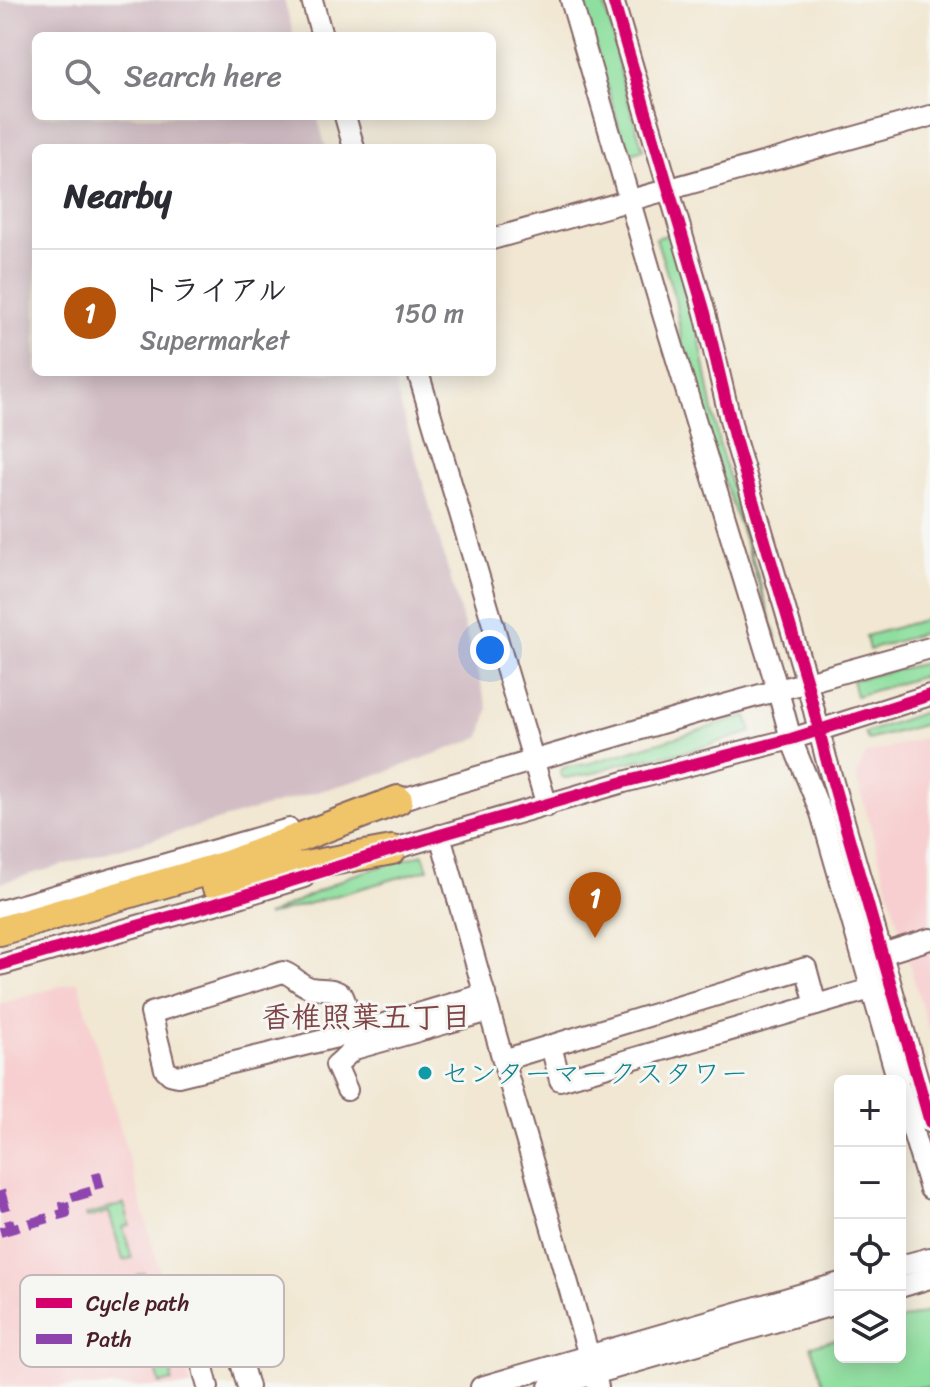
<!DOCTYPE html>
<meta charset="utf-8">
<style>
body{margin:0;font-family:Sriracha,"Klee One",sans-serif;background:#f7f7f7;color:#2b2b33}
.controls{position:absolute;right:24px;bottom:24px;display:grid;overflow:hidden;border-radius:12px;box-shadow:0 4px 20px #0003}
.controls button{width:72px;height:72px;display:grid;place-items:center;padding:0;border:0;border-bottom:2px solid #e1e1e2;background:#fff;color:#2b2b33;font:40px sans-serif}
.you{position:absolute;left:490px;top:650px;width:28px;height:28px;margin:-20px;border:6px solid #fff;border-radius:50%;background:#1a73e8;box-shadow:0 0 0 12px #1a73e833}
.badge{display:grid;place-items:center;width:52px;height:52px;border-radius:50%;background:#b45309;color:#fff;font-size:26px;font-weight:700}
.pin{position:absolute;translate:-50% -66px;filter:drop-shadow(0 2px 4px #0008)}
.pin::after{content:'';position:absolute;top:42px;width:28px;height:24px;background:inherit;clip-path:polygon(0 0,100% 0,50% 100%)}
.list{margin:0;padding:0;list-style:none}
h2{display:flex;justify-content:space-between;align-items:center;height:104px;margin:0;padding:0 32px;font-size:34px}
h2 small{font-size:26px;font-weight:400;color:#7c7c81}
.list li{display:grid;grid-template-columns:52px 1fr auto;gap:24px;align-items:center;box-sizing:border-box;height:128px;padding:0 32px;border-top:2px solid #e1e1e2}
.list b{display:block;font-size:30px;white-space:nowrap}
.list p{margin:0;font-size:26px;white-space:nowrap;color:#7c7c81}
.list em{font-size:26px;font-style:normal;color:#7c7c81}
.icon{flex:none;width:44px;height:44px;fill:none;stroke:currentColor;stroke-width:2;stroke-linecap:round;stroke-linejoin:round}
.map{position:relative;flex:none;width:930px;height:1387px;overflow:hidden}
.search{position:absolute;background:#fff;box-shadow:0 4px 20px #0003;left:32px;top:32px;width:464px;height:88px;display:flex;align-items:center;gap:20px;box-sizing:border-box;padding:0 28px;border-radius:12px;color:#7c7c81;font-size:30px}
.panel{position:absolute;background:#fff;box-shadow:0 4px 20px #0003;left:32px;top:144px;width:464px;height:232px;border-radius:12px}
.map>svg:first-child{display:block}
.built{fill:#f7cfd0}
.industrial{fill:#d2bdc5}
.green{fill:#8edf9f;stroke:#6c7f65;stroke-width:2}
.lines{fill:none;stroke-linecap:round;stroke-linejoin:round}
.minor-casing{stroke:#846565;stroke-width:24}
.highway-casing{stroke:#846565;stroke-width:32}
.minor{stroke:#fff;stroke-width:20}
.highway{stroke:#f0c469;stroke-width:28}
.quiet{stroke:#8e44ad;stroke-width:10;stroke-dasharray:20 10;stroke-linecap:butt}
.cycleway-casing{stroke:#f6f6f2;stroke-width:17}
.cycleway{stroke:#d6006c;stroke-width:12}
.culture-dot{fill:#0f9aa8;stroke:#f6f6f2;stroke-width:3}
.labels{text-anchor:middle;stroke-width:6;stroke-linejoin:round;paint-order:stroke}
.culture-label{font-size:28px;fill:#0d838f;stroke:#f6f6f2;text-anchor:start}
.neighbourhood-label{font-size:30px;font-weight:bold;fill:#7e4548;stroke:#f6f6f2}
.key{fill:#f6f6f2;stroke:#c2b6b6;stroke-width:2}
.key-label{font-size:22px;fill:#4a1f2b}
</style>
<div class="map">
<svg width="930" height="1387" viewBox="0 0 930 1387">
<rect width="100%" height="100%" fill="#f6f6f2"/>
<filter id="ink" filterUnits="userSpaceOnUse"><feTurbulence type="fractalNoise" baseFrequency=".0125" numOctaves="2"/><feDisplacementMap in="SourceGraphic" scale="16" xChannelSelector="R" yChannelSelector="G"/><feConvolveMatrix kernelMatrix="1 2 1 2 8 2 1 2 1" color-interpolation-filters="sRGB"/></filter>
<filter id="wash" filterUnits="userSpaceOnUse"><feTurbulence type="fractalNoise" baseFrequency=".006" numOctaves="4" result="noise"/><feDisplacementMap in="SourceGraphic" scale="32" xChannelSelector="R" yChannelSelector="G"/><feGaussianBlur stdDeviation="1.8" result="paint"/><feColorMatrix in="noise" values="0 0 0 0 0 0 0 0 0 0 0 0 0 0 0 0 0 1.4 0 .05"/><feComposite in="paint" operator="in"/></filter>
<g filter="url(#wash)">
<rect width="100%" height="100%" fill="#f1e7d2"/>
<!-- built -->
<g class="built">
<path d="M930,736V1036L856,776L866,754Z"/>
<path d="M78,981L130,1162L191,1387H0V1004Z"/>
</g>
<!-- industrial -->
<path class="industrial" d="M0,0H284L294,36H36V116H317L326,148H36V372H391L488,709L481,737L383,773L0,883Z"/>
<!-- green -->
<g class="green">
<path d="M582,0H603L613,35L622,80L643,149L627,155Z"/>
<path d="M671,234L695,315L719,444L778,645L742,532L711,445L683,350L675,299L656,238Z"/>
<path d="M930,618V631L869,650L866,636Z"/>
<path d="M930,662V675L913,679L856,696L852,680Z"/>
<path d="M930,710V723L868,740L865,733Z"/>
<path d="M747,716L752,732L688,751L620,764L590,774L565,778L561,776L560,771L565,767L587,764Z"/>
<path d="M423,854L428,869L266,916L350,876Z"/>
<path d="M124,1204L130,1225L123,1227L132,1258L123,1260L109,1212L87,1218L86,1215Z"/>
<path d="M144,1273L171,1363L172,1381L160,1384L154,1361L159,1360L137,1275Z"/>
<path d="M930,1311V1387H824L811,1346L840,1338V1357H900V1320Z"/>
</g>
</g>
<g filter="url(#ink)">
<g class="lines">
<!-- minor casing -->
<g class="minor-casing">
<g id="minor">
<path d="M312,0L322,36"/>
<path d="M571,0L659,301L778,691L791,739L821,813L898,1081"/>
<path d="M613,0L705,313L734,436L807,683L826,758L930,1122"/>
<path d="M345,116L354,148"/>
<path d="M492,239L930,116"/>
<path d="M418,372L547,806"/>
<path d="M385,804L699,712L930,648"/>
<path d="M440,835L503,1060L598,1387"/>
<path d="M380,853L624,782L791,739L930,695"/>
<path d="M0,911L289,829"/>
<path d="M882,954L930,939"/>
<path d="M0,965L236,898L304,877"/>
<path d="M357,1032L343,996C333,987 324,990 312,988C300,986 294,975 283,972L151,1013L165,1069L170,1074L178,1076L357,1032L485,994"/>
<path d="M551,1046L560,1080L871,989"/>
<path d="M503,1060L806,968L816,1005"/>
<path d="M900,1089L930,1189"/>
<path d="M347,1090L336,1065L354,1049L489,1011"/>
<path d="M900,1266L930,1258"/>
<path d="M900,1287L930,1278"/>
<path d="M208,1387C201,1362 195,1343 229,1342L237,1348L248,1387"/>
<path d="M481,1387L840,1283"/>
<path d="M549,1387L840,1303"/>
</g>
</g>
<!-- highway casing -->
<g class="highway-casing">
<g id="highway">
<path d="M216,885L234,879L392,850"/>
<path d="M0,931L227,865L398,800"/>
</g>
</g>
<!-- minor -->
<use href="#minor" class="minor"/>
<!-- highway -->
<use href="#highway" class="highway"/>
<!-- quiet -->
<g class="quiet">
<path d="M0,1191L11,1229"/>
<path d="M0,1232L66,1213L64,1203L65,1199L100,1189L96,1173"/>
</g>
<!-- cycleway casing -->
<g class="cycleway-casing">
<g id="cycleway">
<path d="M613,0L705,313L734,436L807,683L826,758L930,1122"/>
<path d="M0,965L236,898L440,835L624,782L791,739L930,695"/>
</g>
</g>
<!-- cycleway -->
<use href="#cycleway" class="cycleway"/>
</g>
</g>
<!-- markers -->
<circle class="culture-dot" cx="425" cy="1073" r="8"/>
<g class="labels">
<!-- culture labels -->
<g class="culture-label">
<text x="441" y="1083">センターマークスタワー</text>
</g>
<!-- neighbourhood labels -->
<g class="neighbourhood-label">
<text x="366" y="1027">香椎照葉五丁目</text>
</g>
</g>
<!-- legend -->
<rect x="20" y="1275" width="264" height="92" rx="12" class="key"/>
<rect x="36" y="1298" width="36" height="10" fill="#d6006c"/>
<rect x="36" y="1334" width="36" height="10" fill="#8e44ad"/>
<g class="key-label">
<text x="86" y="1311">Cycle path</text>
<text x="86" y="1347">Path</text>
</g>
</svg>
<div class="controls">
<button>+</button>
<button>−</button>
<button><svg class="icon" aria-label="locate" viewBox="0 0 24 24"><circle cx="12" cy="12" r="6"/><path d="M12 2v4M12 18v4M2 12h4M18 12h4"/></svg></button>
<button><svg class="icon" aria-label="layers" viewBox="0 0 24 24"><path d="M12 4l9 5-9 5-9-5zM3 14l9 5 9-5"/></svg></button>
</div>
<div class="you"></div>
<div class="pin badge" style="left:595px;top:938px">1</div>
<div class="search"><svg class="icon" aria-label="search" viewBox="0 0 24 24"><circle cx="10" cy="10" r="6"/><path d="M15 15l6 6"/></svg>Search here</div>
<section class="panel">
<h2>Nearby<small></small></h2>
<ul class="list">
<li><span class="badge">1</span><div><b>トライアル</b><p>Supermarket</p></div><em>150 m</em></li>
</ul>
</section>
</div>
